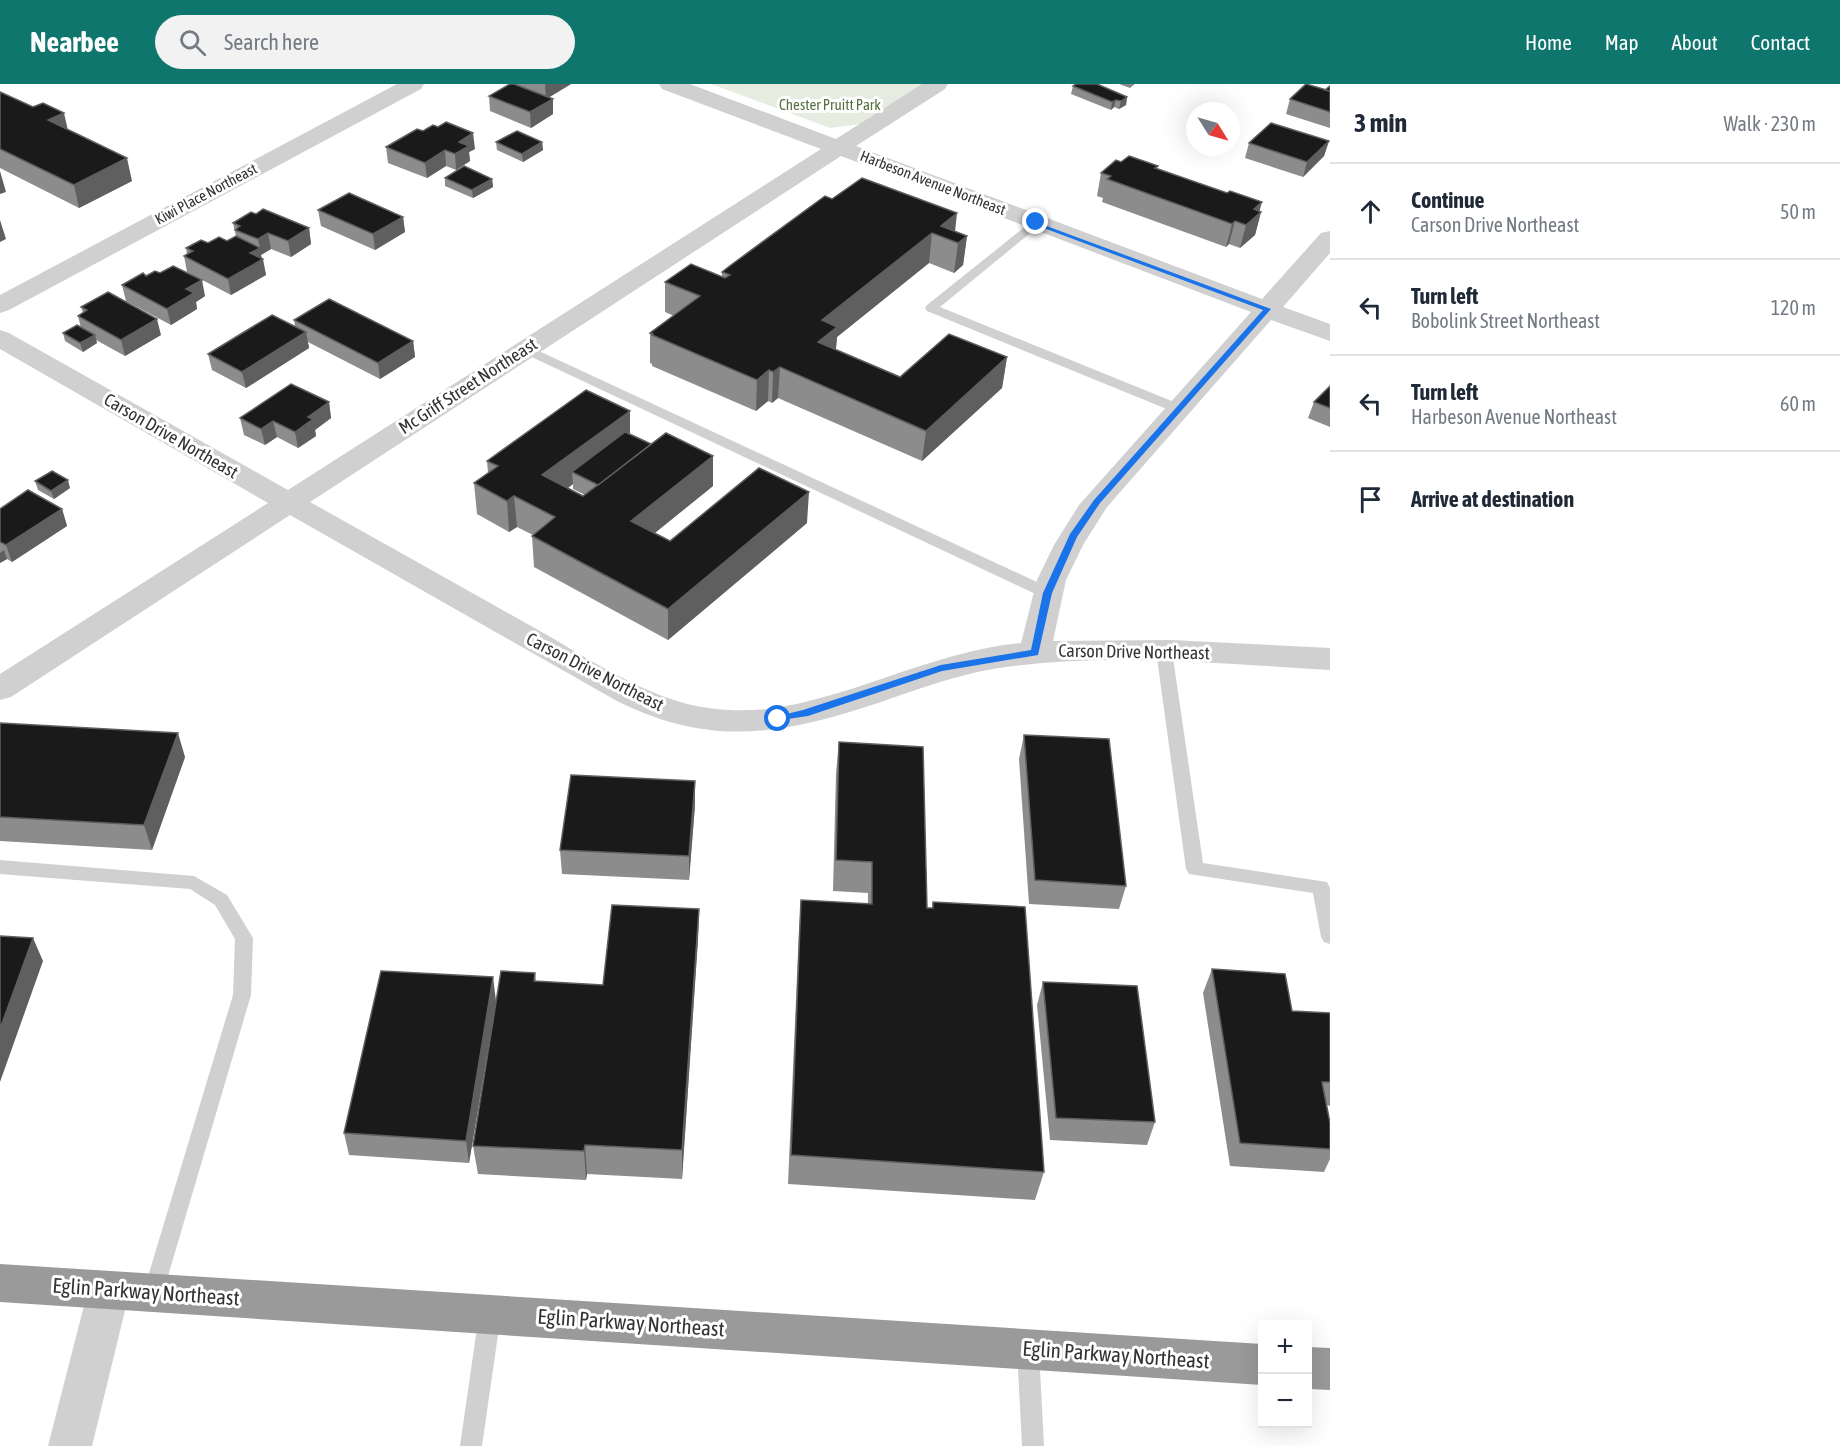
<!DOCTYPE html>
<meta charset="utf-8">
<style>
body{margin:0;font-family:"Asap Condensed",sans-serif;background:#f2f2f3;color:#1f2937}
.controls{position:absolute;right:18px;bottom:18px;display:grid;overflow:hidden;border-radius:0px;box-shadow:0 6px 24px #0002}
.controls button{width:54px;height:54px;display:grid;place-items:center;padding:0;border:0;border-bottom:2px solid #e0e1e3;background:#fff;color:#1f2937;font:30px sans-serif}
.compass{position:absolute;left:1186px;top:18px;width:54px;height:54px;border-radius:50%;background:#fff;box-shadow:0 6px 24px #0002;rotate:127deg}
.stop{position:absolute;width:18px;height:18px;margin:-14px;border:4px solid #1a73e8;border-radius:50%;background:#fff}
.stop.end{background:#1a73e8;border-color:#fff;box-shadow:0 2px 6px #0008}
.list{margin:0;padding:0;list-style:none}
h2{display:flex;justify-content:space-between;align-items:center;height:78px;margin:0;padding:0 24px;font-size:26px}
h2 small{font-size:20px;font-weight:400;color:#747a83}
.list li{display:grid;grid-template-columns:39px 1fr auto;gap:18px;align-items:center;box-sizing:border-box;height:96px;padding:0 24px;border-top:2px solid #e0e1e3}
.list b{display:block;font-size:22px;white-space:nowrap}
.list p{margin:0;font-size:20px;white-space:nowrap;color:#747a83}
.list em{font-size:20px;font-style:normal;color:#747a83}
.icon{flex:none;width:33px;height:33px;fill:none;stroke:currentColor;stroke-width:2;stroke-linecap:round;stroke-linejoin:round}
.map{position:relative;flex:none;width:1330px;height:1362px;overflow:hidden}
header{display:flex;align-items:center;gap:36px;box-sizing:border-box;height:84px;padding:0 30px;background:#0f766e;color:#fff}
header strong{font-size:28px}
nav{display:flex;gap:33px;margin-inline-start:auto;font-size:21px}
.search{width:420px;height:54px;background:#f2f2f3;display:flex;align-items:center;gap:15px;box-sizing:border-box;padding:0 21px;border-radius:33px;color:#747a83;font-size:22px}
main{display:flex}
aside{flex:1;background:#fff}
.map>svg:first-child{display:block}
.green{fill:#e6ecdf}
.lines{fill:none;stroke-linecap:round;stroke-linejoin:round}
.lane{fill:#d0d0d0;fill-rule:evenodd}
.street{fill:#d0d0d0;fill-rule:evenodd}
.highway{fill:#9a9a9a;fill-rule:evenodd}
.wall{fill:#8c8c8c;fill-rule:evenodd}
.shaded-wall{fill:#5f5f5f}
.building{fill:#1a1a1a;stroke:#5f5f5f;stroke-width:1.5}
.route{fill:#1a73e8}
.labels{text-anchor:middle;stroke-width:6;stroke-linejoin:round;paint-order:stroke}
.far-park-label{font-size:15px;fill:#56703f;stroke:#fff}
.far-street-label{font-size:15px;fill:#333;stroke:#fff}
.street-label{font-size:18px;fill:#333;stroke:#fff}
.near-street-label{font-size:21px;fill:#333;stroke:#fff}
</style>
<header>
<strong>Nearbee</strong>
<div class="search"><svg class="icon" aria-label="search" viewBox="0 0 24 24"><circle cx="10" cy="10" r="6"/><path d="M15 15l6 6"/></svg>Search here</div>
<nav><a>Home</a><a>Map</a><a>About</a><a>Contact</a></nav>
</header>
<main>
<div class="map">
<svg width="1330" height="1362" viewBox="0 0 1330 1362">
<rect width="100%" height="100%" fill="#fff"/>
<!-- green -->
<path class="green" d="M711,0H923L860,40L830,44Z"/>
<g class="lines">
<!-- lane -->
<g class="lane">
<path d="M1036,134L1042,138L1040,141L940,223L1184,322L1186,325L1184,328H1174L927,227L925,224L927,221Z"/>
<path d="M526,261L1052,505L1055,509L1047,514L1042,513L521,268L520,265Z"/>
<path d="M1164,562L1169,563L1172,567L1203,779L1327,798L1330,804V860L1324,858L1321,853L1313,809L1189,790L1186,785L1156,567L1159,563Z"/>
<path d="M0,776L194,792L227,811L253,854L251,911L163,1209L160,1216L153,1219L146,1216L143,1209L233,911L235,855L215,821L190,805L0,790Z"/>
<path d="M490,1220L497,1223L501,1230L482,1362H460L479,1230L483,1223Z"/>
<path d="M1028,1256L1036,1259L1039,1266L1044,1362H1022L1017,1266L1020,1259Z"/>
</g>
<!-- street -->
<g class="street">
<path d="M397,0H424L421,5L9,226L0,229V211Z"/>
<path d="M659,0H690L836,55L922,0H948L945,5L856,62L1262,215L1321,149L1330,147V169L1283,223L1330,240V257L1271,236L1107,423L1083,461L1066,496L1053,557L1171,556L1330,564V586C1225,580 1118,569 1013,582C966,587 922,604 878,619C781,651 710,664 615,616L290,431L11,613L0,616V590L268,419L0,265V246L9,249L288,406L821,65L662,5ZM841,72L1251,228L1079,421L1054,461L1037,496L1021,559C933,567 854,614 767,625C738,628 705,626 677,617C629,602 584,572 540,547C463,504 387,461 310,418Z"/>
<path d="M109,1187L124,1192L130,1206L92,1362H48L88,1206L94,1192Z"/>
</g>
<!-- highway -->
<g class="highway">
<path d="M0,1180L1262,1260V1301L0,1218Z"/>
<path d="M1308,1263L1330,1264V1306L1308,1305Z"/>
</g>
</g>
<!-- wall -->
<g class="wall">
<path d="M510,0H571L548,14L553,30L531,44L490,27L489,12Z"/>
<path d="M1119,0H1135L1130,4Z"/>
<path d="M1073,2L1127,13L1126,21L1119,25L1114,23L1111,26L1071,10Z"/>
<path d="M1330,2V44L1286,30L1290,15L1325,6Z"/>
<path d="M0,8L68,46L132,97L79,124L0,84Z"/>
<path d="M1329,57L1324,72L1303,93L1245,74L1249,59Z"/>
<path d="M496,58H542L543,66L523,78L497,66Z"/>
<path d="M386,63L475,65L469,68L470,77L456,86L446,82L427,94L388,79Z"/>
<path d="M1121,78L1158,82L1157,85L1261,128L1255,151L1240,164L1229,160L1226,163L1102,118L1103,114L1097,112L1101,89Z"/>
<path d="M445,94L492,95L493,103L473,114L445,102Z"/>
<path d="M832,115L967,152L963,181L954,189L929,179L837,253L836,266L900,293L1007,273L1002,304L922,377L778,314L772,319L768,317L756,327L652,282V280L650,279V249L674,232L665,228V198L722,192V188Z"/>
<path d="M318,126L403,133L405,148L375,166L321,142Z"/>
<path d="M256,130L309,144L311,160L291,173L271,165L261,171L266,191L231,211L187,188L184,172L187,170L186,164L208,159L227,157L236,152L233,139Z"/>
<path d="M146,192L205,212L196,218L197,225L171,241L126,217L122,201Z"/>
<path d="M81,223L161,251L125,272L96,256L97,259L83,268L65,257L63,249L81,244L78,232L83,229Z"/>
<path d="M294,236L413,257L415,273L380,295L308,258L309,264L246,304L212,286L208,270L295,242Z"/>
<path d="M1330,302V343L1308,334L1314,318Z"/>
<path d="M329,318L331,334L315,346L316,352L298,364L277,353L265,361L244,351L240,334Z"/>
<path d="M630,327V350L651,360L713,372V402L655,449L670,457L807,439L668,556L534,483L532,452L533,451L517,443L509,448L477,430L474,399L488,389L487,377ZM573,400V405L585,411L583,412L568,404Z"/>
<path d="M35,397L70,404L54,415L38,406Z"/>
<path d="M0,425H62L67,442L12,478L7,475L0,479Z"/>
<path d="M0,639L185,673L152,766L0,757Z"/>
<path d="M1024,651L1126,802L1119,825L1029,820L1019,675Z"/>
<path d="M839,658L927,824H932L933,818L1044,1088L1035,1116L788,1100L799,846L801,816L868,820V809L833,807L836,689Z"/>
<path d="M695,697V721L689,796L562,790L560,766Z"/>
<path d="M699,825L698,855L682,1095L587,1090L586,1096L478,1090L473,1062L535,889L536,897L603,901Z"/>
<path d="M1212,885L1292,927L1330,929V1022L1327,1021L1330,1039V1075L1324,1088L1230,1082L1203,909Z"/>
<path d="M1043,898L1155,1038L1147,1061L1050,1056L1037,921Z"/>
<path d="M496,917L469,1079L349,1071L344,1049Z"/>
</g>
<!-- shaded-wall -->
<g class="shaded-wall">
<path d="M545,0H571L546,15Z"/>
<path d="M1127,13L1126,21L1119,25L1121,17Z"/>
<path d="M553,15V30L531,44L530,28Z"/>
<path d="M1116,16L1114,23L1111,26L1112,18Z"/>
<path d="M64,29L69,51L48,36Z"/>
<path d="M473,49L475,65L469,68L470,77L456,86L455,70L459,58Z"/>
<path d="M1329,57L1324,72L1303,93L1307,78Z"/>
<path d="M542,58L543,66L523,78L522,70Z"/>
<path d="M445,66L446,82L427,94L425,79Z"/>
<path d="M127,74L132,97L79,124L74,101Z"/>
<path d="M0,87L6,108L0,110Z"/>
<path d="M492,95L493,103L473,114L472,106Z"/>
<path d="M1262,118L1259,129L1261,128L1255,151L1240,164L1246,141L1254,125Z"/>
<path d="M957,129L954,157L941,142Z"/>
<path d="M403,133L405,148L375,166L373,150Z"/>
<path d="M0,136L6,155L0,158Z"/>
<path d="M1235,137L1229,160L1226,163L1232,140Z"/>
<path d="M309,144L311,160L291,173L288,157Z"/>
<path d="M268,149L271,165L261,171L262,176L263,175L266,191L231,211L228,195L250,169L260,164L258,155Z"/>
<path d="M932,149L929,179L837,253L835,273L818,258L822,236Z"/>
<path d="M967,152L963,181L954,189L958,159Z"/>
<path d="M202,196L205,212L196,218L197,225L171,241L167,225L186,205Z"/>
<path d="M157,235L161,251L125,272L121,256Z"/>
<path d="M306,248L309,264L246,304L242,288Z"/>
<path d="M95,251L97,259L83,268L80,259Z"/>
<path d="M413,257L415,273L380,295L378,279Z"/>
<path d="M1007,273L1002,304L922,377L926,347Z"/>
<path d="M780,283L778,314L772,319L773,288Z"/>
<path d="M769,286L768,317L756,327L757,296Z"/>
<path d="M329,318L331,334L315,346L316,352L298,364L295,348L308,333Z"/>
<path d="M630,327V357L572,388L573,400L544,422L542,391Z"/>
<path d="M273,337L277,353L265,361L261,345Z"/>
<path d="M713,372V402L631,468V437Z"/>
<path d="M68,396L70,404L54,415L51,407Z"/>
<path d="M809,408L807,439L668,556V525Z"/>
<path d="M514,412L517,443L509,448L507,417Z"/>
<path d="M62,425L67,442L12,478L6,461Z"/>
<path d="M4,466L7,475L0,479V469Z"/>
<path d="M178,649L185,673L152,766L144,741Z"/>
<path d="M695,697V721L689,796V772Z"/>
<path d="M699,825L698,855L682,1095V1066Z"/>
<path d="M33,854L43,877L0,998V945Z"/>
<path d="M493,893L496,917L469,1079L466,1057Z"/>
<path d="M585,1061L587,1090L586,1096L584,1067Z"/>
</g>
<!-- building -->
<g class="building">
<path d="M510,0H514L553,15L530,28L489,12Z"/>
<path d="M1076,0H1097L1127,13L1121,17L1116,16L1112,18L1073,2Z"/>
<path d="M1306,0L1330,7V28L1290,15Z"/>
<path d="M1330,2V7L1325,6Z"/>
<path d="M0,8L33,23L43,19L64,29L48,36L127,74L74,101L0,65Z"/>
<path d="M446,38L473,49L459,58L469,62L455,70L445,66L425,79L386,63L417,45L423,47L433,41L438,43Z"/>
<path d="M1271,39L1329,57L1307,78L1249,59Z"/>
<path d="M517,47L542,58L522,70L496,58Z"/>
<path d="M1129,72L1158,82L1155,84L1227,109L1230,107L1262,118L1254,125L1261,128L1246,141L1235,137L1232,140L1107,95L1111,92L1101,89L1116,76L1121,78Z"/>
<path d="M464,82L492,95L472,106L445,94Z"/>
<path d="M862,94L957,129L941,142L967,152L958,159L932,149L822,236L837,243L818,258L900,293L949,250L1007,273L926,347L780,283L773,288L769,286L757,296L652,251L653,250L650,249L700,212L665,198L691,180L725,194L730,191L722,188L731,181L825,112L832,115Z"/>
<path d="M349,109L403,133L373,150L318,126Z"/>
<path d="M263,125L309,144L288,157L268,149L258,155L235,146L240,142L233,139L251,128L256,130Z"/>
<path d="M236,152L260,164L250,169L263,175L228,195L184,172L193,167L186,164L201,156L208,159L219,153L227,157Z"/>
<path d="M173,182L202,196L186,205L194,209L167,225L122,201L143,189L146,192L155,187L160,189Z"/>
<path d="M108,208L157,235L121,256L78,232L87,226L81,223Z"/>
<path d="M329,215L413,257L378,279L294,236Z"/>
<path d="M272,231L306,248L242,288L208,270Z"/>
<path d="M77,241L95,251L80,259L63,249Z"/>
<path d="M291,300L329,318L308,333L313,335L295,348L273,337L261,345L240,334Z"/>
<path d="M1330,302V324L1314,318Z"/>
<path d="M586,306L630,327L542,391L583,412L666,349L713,372L631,437L670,457L759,384L809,408L668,525L532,452L555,433L514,412L507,417L474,399L498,382L487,377Z"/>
<path d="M625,348L651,360L598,401L572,388Z"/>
<path d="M52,387L68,396L51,407L35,397Z"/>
<path d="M28,406L62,425L6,461L0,458V425Z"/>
<path d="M0,639L178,649L144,741L0,733Z"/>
<path d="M1024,651L1109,655L1126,802L1035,796Z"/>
<path d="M839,658L923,663L927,824H933V818L1025,823L1044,1088L791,1071L801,816L872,820V778L836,776Z"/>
<path d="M571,691L695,697L689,772L560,766Z"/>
<path d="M612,821L699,825L682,1066L585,1061L584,1067L473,1062L501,887L535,889L534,897L603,901Z"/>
<path d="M0,852L33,854L0,945Z"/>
<path d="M1212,885L1285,890L1292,927L1330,929V998H1322L1330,1039V1065L1240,1059Z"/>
<path d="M381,887L493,893L466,1057L344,1049Z"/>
<path d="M1043,898L1137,902L1155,1038L1056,1034Z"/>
</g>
<!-- route -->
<path class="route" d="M1033,137L1271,225L1100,419L1077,453L1052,509L1038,571L942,587L808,632L774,637V633L803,626L941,581L1031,566L1043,509L1070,450L1094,416L1263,226L1033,140Z"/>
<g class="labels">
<!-- far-park labels -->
<g class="far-park-label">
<text x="830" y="26">Chester Pruitt Park</text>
</g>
<!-- far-street labels -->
<g class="far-street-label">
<text transform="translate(933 99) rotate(21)" y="5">Harbeson Avenue Northeast</text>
<text transform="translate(206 110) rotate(-28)" y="5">Kiwi Place Northeast</text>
</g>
<!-- street labels -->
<g class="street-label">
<text transform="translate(468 302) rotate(-33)" y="6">Mc Griff Street Northeast</text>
<text transform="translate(171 352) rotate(30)" y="6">Carson Drive Northeast</text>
<text transform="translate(1134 568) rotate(1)" y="6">Carson Drive Northeast</text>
<text transform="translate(595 588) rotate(27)" y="6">Carson Drive Northeast</text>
</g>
<!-- near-street labels -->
<g class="near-street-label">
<text transform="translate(146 1208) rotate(4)" y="7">Eglin Parkway Northeast</text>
<text transform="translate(631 1239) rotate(4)" y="7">Eglin Parkway Northeast</text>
<text transform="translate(1116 1271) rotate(4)" y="7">Eglin Parkway Northeast</text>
</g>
</g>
</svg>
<div class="controls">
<button>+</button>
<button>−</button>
</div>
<svg class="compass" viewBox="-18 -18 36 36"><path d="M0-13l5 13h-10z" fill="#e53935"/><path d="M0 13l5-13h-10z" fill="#747a83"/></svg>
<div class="stop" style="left:778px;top:635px"></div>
<div class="stop end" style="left:1036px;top:138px"></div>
</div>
<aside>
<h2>3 min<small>Walk · 230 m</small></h2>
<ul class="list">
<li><svg class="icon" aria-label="ahead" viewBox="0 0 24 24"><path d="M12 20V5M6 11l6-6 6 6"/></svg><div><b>Continue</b><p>Carson Drive Northeast</p></div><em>50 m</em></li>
<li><svg class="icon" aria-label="left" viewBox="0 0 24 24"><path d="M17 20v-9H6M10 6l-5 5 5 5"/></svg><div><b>Turn left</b><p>Bobolink Street Northeast</p></div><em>120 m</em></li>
<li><svg class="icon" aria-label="left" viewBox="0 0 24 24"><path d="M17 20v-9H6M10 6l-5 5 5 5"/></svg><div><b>Turn left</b><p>Harbeson Avenue Northeast</p></div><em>60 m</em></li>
<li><svg class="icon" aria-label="arrive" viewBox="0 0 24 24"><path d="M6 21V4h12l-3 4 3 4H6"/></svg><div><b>Arrive at destination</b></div></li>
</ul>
</aside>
</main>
